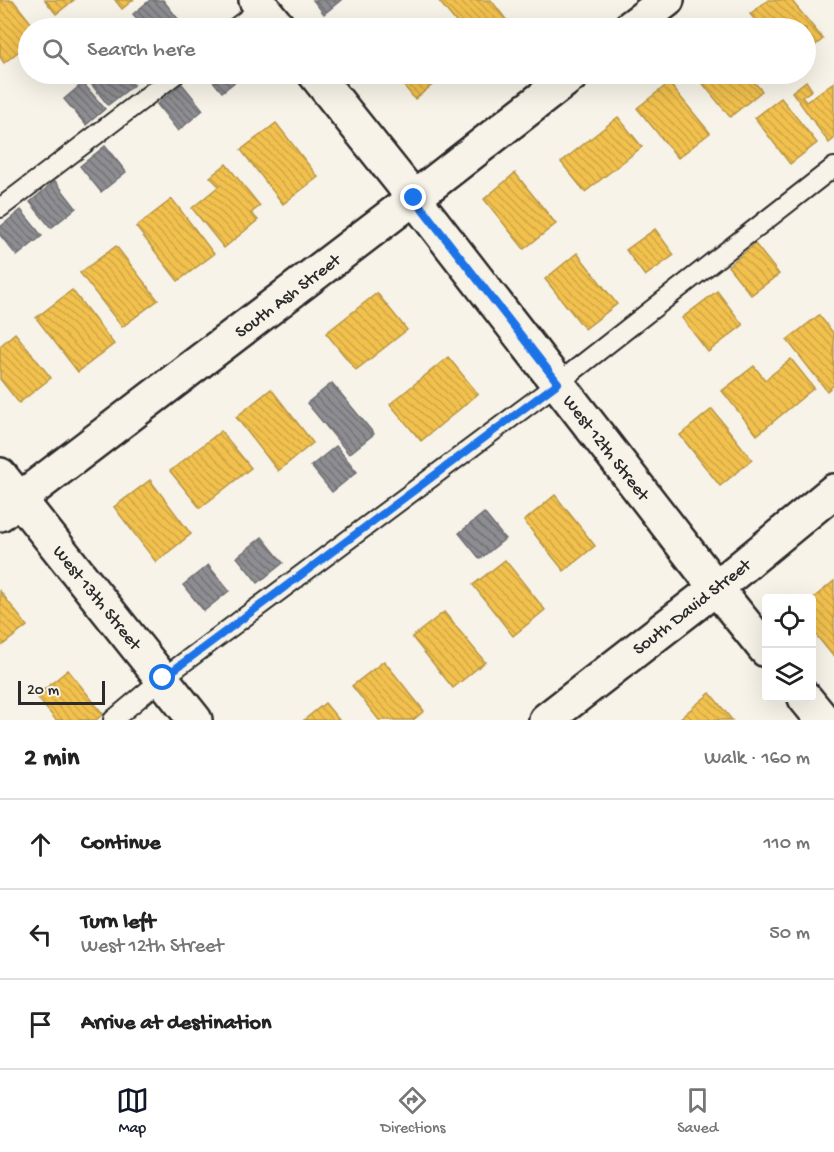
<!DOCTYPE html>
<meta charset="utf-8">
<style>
body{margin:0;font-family:"Gochi Hand",sans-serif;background:#f6f6f6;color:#222}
.controls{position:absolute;right:18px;bottom:18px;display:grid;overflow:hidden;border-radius:6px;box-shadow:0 6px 24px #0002}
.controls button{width:54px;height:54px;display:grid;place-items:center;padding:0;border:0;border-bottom:2px solid #e0e0e0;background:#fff;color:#222;font:30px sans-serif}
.scale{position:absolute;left:18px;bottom:15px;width:87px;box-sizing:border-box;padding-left:6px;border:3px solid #2b2b2b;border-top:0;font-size:16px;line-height:21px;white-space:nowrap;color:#2b2b2b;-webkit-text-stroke:4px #f7f3e8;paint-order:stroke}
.stop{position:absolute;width:18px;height:18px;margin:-14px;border:4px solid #1a73e8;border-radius:50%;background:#fff}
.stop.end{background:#1a73e8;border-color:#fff;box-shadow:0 2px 6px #0008}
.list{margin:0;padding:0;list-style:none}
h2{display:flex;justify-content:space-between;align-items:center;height:78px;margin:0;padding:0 24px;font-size:26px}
h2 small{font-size:20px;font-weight:400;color:#767676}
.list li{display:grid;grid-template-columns:39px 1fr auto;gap:18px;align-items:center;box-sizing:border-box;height:90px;padding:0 24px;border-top:2px solid #e0e0e0}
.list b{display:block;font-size:22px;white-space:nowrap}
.list p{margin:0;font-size:20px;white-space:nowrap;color:#767676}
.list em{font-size:20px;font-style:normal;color:#767676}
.icon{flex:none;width:33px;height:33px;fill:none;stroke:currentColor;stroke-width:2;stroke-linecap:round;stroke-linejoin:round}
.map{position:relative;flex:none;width:834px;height:720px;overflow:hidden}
.search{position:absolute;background:#fff;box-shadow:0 6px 24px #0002;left:18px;right:18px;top:18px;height:66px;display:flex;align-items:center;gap:15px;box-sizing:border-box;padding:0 21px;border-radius:33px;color:#767676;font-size:22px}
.sheet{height:348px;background:#fff}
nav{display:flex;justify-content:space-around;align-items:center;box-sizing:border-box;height:84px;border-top:2px solid #e0e0e0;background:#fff;font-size:16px;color:#767676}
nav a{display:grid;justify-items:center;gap:3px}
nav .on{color:#111827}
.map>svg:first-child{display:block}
.homes{fill:url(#homes-back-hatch);stroke:#b69444;stroke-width:1.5}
.industry{fill:url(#industry-back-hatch);stroke:#707073;stroke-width:1.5}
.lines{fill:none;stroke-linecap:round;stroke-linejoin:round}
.service-casing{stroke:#2b2b2b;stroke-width:22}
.minor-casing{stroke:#2b2b2b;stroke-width:38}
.service{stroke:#f7f3e8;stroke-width:18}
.minor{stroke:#f7f3e8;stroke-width:33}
.route{stroke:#1a73e8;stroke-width:8}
.labels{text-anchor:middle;stroke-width:6;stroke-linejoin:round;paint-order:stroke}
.street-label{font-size:18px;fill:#2b2b2b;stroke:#f7f3e8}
</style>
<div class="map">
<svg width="834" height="720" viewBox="0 0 834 720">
<defs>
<pattern id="homes-back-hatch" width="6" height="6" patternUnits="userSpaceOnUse" patternTransform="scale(1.5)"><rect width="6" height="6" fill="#f2c14e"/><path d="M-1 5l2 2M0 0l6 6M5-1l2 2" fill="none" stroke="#d0a644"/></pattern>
<pattern id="industry-back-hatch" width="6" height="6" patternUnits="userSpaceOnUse" patternTransform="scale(1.5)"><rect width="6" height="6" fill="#8d8d92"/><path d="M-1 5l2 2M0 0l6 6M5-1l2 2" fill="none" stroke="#737377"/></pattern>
</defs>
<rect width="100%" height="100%" fill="#f7f3e8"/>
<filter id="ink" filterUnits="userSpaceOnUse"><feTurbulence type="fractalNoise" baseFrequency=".0167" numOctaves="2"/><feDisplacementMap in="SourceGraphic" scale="12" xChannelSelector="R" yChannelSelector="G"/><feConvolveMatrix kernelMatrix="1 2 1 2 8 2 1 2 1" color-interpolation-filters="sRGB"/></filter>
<g filter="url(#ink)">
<!-- homes -->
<g class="homes">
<path d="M0,0H13L35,28H28V44L4,63L0,57Z"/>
<path d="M45,0H74L56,14Z"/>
<path d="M115,0H133L122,9Z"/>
<path d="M438,0H491L508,22L500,28H461Z"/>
<path d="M768,0H791L823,39L806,53V28H762L750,14Z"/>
<path d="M394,74H446L415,99Z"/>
<path d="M695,74H747L762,91L730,117Z"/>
<path d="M806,81L812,90L802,97L806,102L834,82V139L829,143L792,92Z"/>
<path d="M669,83L710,133L678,158L637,108Z"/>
<path d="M781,98L817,143L790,164L755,118Z"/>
<path d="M618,117L642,147L585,192L561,162Z"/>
<path d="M276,123L318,177L283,204L241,150Z"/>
<path d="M226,164L260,206L251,213L258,220L224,248L192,208L219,186L210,177Z"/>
<path d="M515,173L556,224L524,249L484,199Z"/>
<path d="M172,199L214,254L178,281L136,227Z"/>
<path d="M655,229L674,255L645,276L626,250Z"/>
<path d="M755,244L779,274L751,295L728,266Z"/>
<path d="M116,246L158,300L122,327L80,273Z"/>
<path d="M577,253L617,304L585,329L545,279Z"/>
<path d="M72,290L114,344L78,372L36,318Z"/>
<path d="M717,291L743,325L708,352L682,318Z"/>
<path d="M377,293L407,330L356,370L326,333Z"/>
<path d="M819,315L834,334V385L827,391L787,340Z"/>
<path d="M15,333L51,378L19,403L0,379V346Z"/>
<path d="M448,357L478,394L421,441L390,404Z"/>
<path d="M791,359L814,388L757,435L722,391L754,366L765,380Z"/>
<path d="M271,389L313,443L278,471L236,417Z"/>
<path d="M712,409L752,460L720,486L680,435Z"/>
<path d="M221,431L251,468L200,508L170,471Z"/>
<path d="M150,480L191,534L156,562L114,507Z"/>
<path d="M555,495L595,546L564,571L524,521Z"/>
<path d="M505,560L545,610L513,636L473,585Z"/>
<path d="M834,581V656H833L812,630V599Z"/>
<path d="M0,591L27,626L0,647Z"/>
<path d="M444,612L485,662L453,688L412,637Z"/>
<path d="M384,661L424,711L413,720H379L352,686Z"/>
<path d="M68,670L103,714L96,720H56L36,696Z"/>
<path d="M710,693L732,720H678Z"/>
<path d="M325,703L339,720H304Z"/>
</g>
<!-- industry -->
<g class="industry">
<path d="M150,0H163L179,20L168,28H145L133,14Z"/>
<path d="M313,0H341L324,14Z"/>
<path d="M94,74H124L134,85L108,105L87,79Z"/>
<path d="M207,74H245L222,92Z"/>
<path d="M83,83L105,109L86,125L64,99Z"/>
<path d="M182,84L203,110L178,131L157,104Z"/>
<path d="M105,146L126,172L101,192L80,166Z"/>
<path d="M55,181L76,208L51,228L30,202Z"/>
<path d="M21,210L42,236L17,256L0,235V227Z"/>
<path d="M332,383L374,434L349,454L307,403Z"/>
<path d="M336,446L357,472L332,492L311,466Z"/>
<path d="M484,513L505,539L480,559L459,533Z"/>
<path d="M262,537L283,563L258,583L237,557Z"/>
<path d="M208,565L229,591L204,611L183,585Z"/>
</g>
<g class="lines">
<!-- service casing -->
<g class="service-casing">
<g id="service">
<path d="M235,28L268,3"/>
<path d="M0,208L176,74"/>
<path d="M113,720L163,678L558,383L834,167"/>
</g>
</g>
<!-- minor casing -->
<g class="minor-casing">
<g id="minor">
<path d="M256,0L279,28"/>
<path d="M630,28L667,0"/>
<path d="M315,74L414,198L716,588L766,650"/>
<path d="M0,475L195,720"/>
<path d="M0,514L414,198L573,74"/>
<path d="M805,698L823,720"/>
<path d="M546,720L716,588L834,491"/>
</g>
</g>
<!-- service -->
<use href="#service" class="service"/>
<!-- minor -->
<use href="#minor" class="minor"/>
</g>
</g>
<g class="lines" filter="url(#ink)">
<!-- route -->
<path class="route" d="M163,678L558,383L414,198"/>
</g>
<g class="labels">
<!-- street labels -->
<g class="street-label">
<text transform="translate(287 295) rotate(-37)" y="6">South Ash Street</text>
<text transform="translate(607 447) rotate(52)" y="6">West 12th Street</text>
<text transform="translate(98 597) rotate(51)" y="6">West 13th Street</text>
<text transform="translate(691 606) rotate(-38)" y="6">South David Street</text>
</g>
</g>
</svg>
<div class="controls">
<button><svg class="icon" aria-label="locate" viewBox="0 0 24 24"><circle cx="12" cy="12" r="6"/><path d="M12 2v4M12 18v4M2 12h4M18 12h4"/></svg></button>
<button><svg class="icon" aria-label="layers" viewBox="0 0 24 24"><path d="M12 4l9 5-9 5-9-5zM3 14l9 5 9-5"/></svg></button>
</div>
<div class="scale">20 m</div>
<div class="stop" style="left:163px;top:678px"></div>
<div class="stop end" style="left:414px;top:198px"></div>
<div class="search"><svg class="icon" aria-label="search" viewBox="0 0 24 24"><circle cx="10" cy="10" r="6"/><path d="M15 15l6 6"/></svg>Search here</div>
</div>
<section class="sheet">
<h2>2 min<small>Walk · 160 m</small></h2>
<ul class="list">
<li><svg class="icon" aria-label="ahead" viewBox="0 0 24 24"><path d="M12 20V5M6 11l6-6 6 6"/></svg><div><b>Continue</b></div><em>110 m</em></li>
<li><svg class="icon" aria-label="left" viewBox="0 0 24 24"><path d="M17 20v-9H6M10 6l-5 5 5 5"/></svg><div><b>Turn left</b><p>West 12th Street</p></div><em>50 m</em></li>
<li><svg class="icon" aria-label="arrive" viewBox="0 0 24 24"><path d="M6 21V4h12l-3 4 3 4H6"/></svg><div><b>Arrive at destination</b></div></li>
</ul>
</section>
<nav>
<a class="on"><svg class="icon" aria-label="map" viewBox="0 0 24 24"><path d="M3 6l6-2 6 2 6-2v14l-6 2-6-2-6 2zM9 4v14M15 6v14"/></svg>Map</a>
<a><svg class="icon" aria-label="directions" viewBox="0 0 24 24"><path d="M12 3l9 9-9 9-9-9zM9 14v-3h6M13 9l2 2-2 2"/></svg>Directions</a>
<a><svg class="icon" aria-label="saved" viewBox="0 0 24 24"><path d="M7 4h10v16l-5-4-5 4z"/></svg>Saved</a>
</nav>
